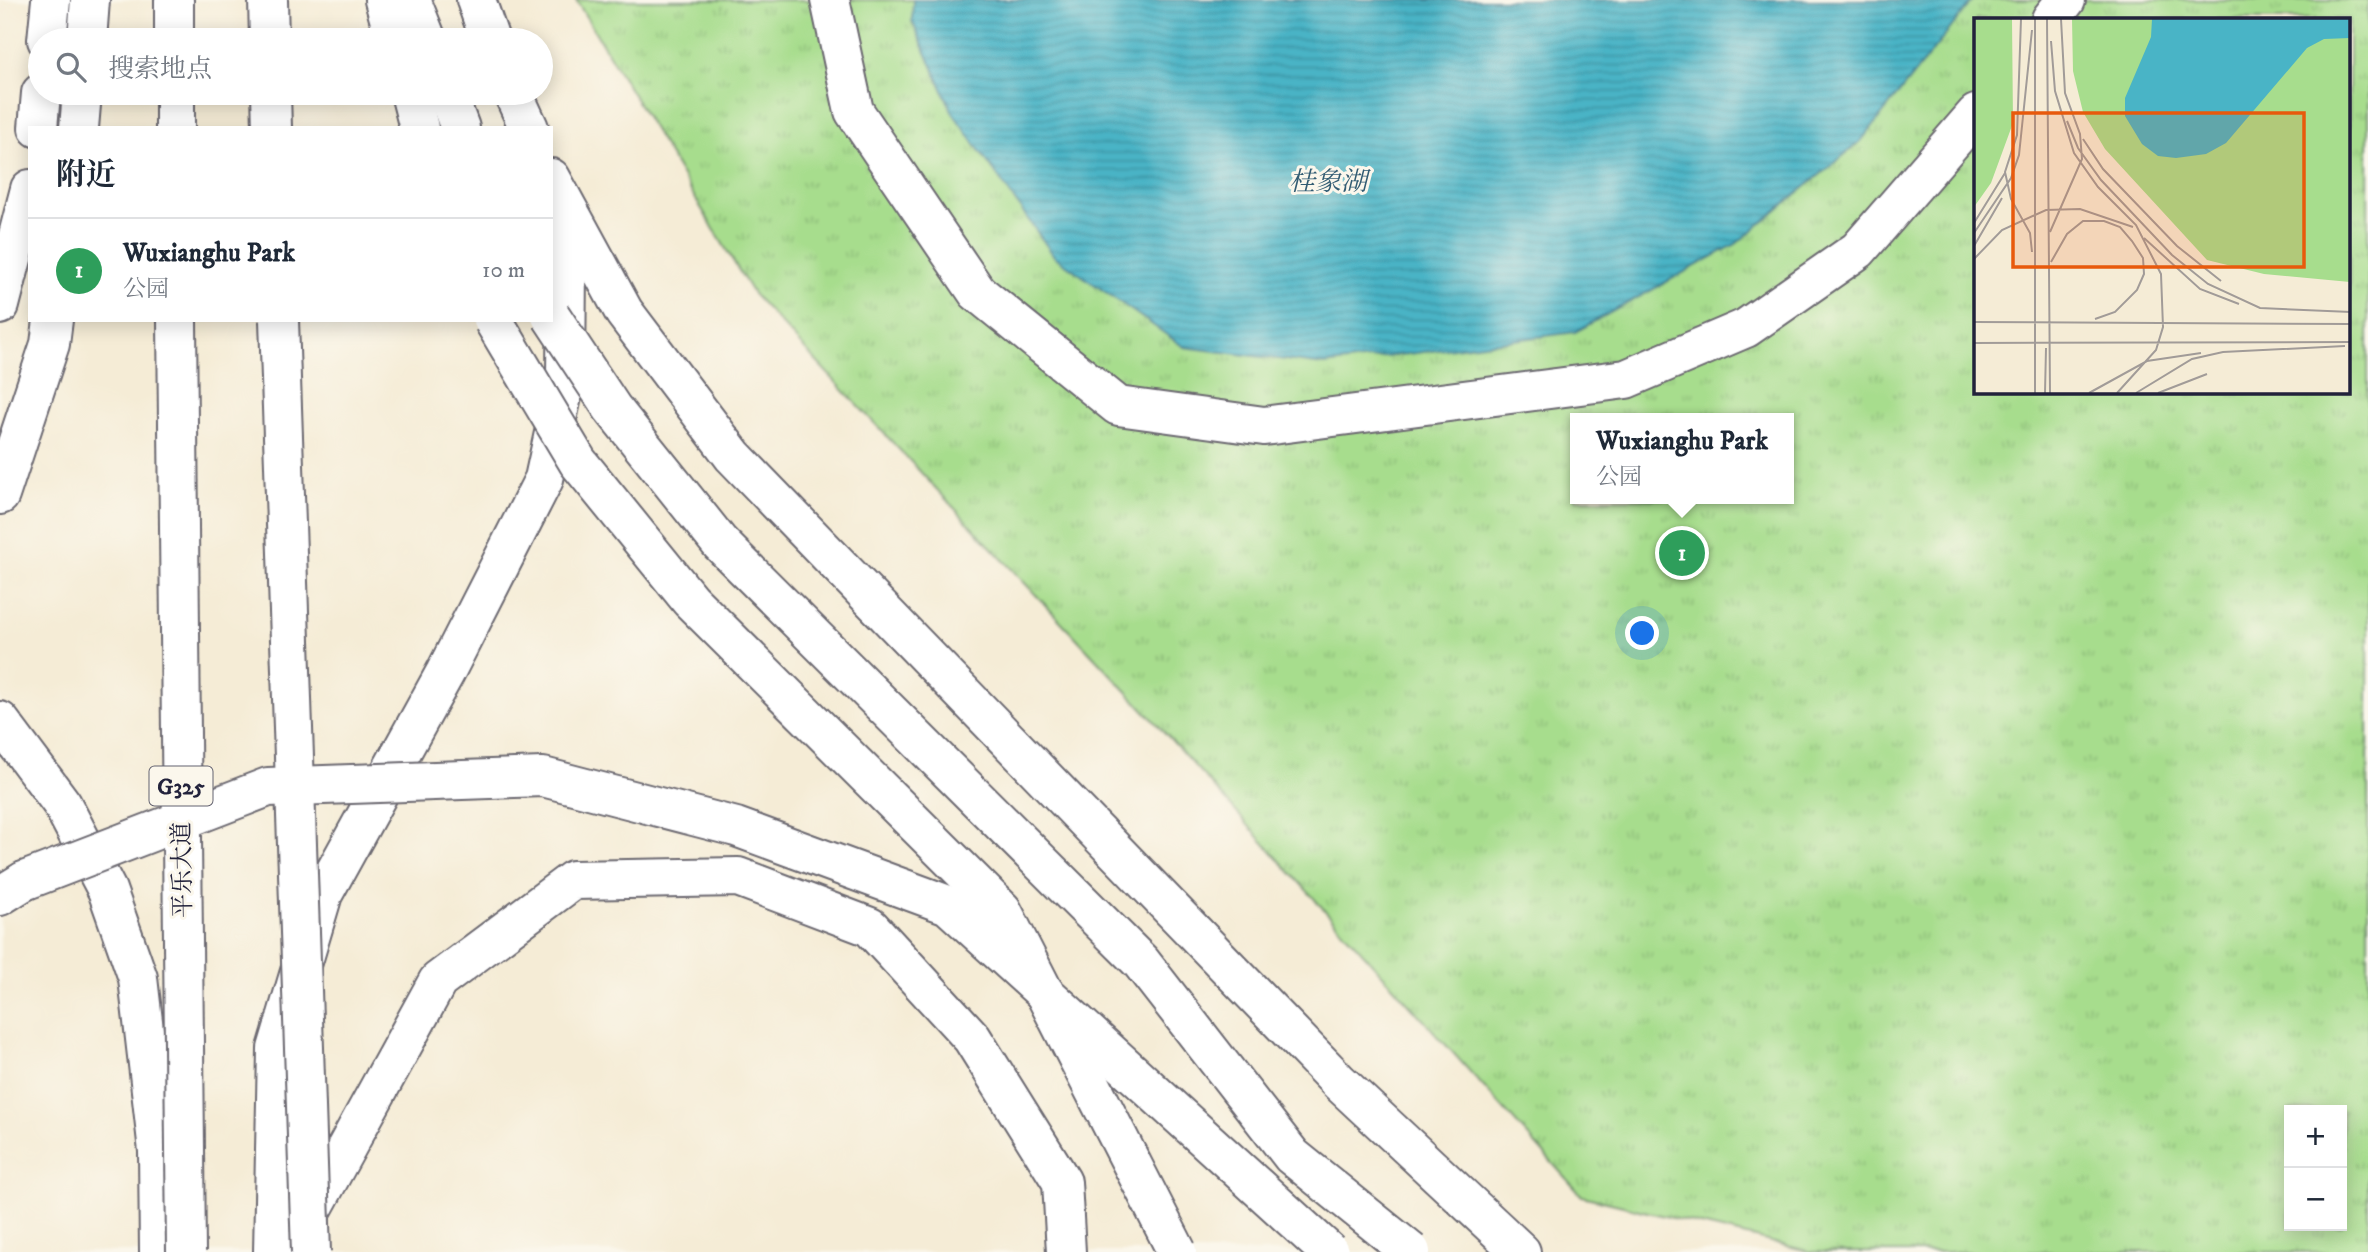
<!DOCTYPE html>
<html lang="zh">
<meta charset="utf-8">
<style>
body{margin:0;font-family:"IM FELL DW Pica","Noto Serif SC",serif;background:#f2f2f3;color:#1f2937}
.controls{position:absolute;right:21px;bottom:21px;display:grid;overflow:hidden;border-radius:0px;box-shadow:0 4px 18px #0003}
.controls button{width:63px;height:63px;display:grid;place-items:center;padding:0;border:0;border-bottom:2px solid #e0e1e3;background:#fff;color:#1f2937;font:35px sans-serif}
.you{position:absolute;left:1643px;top:634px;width:24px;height:24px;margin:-18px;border:5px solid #fff;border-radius:50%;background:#1a73e8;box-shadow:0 0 0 10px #1a73e833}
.badge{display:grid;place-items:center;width:46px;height:46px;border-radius:50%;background:#ea580c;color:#fff;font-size:23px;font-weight:700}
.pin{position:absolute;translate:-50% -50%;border:4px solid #fff;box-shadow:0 2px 7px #0006}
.popup{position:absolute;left:1570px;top:413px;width:224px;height:91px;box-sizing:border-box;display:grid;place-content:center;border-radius:0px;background:#fff;filter:drop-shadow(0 2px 5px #0005);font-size:23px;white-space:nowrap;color:#747a83}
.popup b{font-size:26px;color:#1f2937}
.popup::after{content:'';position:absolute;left:50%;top:100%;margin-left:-14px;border:14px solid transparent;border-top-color:#fff}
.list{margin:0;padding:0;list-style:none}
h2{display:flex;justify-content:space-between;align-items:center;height:91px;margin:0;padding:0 28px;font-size:30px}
h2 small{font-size:23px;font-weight:400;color:#747a83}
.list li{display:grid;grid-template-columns:46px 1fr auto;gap:21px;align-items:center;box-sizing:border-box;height:105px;padding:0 28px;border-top:2px solid #e0e1e3}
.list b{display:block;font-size:26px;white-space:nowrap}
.list p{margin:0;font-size:23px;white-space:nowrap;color:#747a83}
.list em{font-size:23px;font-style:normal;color:#747a83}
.icon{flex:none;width:38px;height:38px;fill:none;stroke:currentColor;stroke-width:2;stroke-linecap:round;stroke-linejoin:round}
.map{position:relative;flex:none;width:2368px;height:1252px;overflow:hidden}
.search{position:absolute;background:#fff;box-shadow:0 4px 18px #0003;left:28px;top:28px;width:525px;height:77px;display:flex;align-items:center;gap:18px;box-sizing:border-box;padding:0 24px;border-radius:38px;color:#747a83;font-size:26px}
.panel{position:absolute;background:#fff;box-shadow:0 4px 18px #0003;left:28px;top:126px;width:525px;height:196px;border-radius:0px}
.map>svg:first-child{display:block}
.grass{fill:url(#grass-tufts);stroke:#648064;stroke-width:2;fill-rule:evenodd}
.water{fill:url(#water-rules);stroke:#366b80;stroke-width:2}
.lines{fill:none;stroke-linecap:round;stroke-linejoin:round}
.minor-casing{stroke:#6c6971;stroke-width:42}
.major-casing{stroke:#6c6971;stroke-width:42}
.highway-casing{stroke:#6c6971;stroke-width:42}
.minor{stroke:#fff;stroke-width:38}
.major{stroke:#fff;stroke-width:38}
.highway{stroke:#fff;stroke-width:38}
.major-bridge-casing{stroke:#6c6971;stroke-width:42;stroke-linecap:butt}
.highway-bridge-casing{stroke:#6c6971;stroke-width:42;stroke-linecap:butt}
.major-bridge{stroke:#fff;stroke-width:38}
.highway-bridge{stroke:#fff;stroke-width:38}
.labels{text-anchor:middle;stroke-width:6;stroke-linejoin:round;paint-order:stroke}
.shield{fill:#fbf7ec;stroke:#636270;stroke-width:2}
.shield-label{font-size:23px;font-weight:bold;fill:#22223b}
.street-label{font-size:24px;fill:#22223b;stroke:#fbf7ec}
.water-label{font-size:26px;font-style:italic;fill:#325c73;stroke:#fbf7ec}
.inset-road{fill:none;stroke:#a19b98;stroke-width:2}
.view{fill:#e8590c;fill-opacity:0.15;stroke:#e8590c;stroke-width:3.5}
.inset-edge{fill:none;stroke:#22223b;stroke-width:3.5}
</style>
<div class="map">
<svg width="2368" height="1252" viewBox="0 0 2368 1252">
<defs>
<pattern id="grass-tufts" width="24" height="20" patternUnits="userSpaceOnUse" patternTransform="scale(1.75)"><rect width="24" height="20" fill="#a7dd8d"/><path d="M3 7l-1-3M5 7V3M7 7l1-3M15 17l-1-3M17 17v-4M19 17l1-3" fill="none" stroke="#8fbd7b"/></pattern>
<pattern id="water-rules" width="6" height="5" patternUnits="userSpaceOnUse" patternTransform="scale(1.75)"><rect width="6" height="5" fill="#49b4c6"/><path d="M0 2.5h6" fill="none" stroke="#3c92a2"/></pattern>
</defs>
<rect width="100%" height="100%" fill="#fbf7ec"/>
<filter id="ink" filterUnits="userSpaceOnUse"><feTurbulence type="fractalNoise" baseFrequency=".0143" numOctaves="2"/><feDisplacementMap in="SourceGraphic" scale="14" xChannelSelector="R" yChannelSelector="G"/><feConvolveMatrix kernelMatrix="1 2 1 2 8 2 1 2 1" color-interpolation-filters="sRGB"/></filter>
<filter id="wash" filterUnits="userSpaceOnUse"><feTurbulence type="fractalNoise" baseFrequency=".00686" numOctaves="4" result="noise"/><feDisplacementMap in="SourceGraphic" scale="28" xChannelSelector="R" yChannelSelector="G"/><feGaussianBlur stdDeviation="1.57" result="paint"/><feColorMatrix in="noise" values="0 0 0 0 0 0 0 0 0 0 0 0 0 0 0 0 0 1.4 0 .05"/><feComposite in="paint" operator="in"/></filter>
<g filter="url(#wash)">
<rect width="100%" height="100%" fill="#f5ecd6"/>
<!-- grass -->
<path class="grass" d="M576,0H2368V1252H1812L1582,1196L1148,714L753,294ZM1976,19H2349V392H1976ZM1575,418H1789V499H1575ZM2289,1110H2342V1226H2289Z"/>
<!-- water -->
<path class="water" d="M913,0H1973L1861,141L1736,244L1575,332L1324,365L1184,347L1054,256L953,113L912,21Z"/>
</g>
<g filter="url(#ink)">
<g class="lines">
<!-- minor casing -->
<g class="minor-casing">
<g id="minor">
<path d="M830,0L854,111L977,292L1118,406L1264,426L1626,379L1746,328L1858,250L1976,114"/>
<path d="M2051,19L2066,0"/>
</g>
</g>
<!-- major casing -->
<g class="major-casing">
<g id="major">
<path d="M384,0L395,40"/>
<path d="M411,0L427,40"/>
<path d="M476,0L490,40"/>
<path d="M47,40L51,0"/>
<path d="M87,40L90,0"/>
<path d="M410,93L419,128"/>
<path d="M447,93L460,128"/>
<path d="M513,93L529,128"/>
<path d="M38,128L41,93"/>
<path d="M79,128L82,93"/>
<path d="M551,178L624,312L733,456L1339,1082L1521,1252"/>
<path d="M0,305L30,189"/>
<path d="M0,495L50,344L53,320"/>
<path d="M0,721L62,804L107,890L138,978L158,1151L159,1252"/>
<path d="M0,896L24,881"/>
<path d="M311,1212L438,981L573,880L738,877L870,927L972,1038L1062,1182L1066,1252"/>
<path d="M273,1252L277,1049L323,894L445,673L544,479L566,378L567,265L556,210"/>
</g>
</g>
<!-- highway casing -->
<g class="highway-casing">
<g id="highway">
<path d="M174,0V40"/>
<path d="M268,0L269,40"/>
<path d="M175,93V128"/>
<path d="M271,93L272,128"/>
</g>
</g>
<!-- minor -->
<use href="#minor" class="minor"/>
<!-- major -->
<use href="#major" class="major"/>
<!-- highway -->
<use href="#highway" class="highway"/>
<!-- major-bridge casing -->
<g class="major-bridge-casing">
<g id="major-bridge">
<path d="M551,316L612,408L720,543L1141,962L1292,1156L1411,1252"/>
<path d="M493,320L578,462L690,600L1002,910L1177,1252"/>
<path d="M24,881L268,787L543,777L736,827L948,905L1329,1252"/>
</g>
</g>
<!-- highway-bridge casing -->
<g class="highway-bridge-casing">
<g id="highway-bridge">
<path d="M177,320L186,1252"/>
<path d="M279,320L311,1252"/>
</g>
</g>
<!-- major-bridge -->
<use href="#major-bridge" class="major-bridge"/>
<!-- highway-bridge -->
<use href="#highway-bridge" class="highway-bridge"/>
</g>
</g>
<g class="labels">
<!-- shield labels -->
<rect class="shield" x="149.5" y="766.5" width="63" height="39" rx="5"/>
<g class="shield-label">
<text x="181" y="794">G325</text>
</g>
<!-- street labels -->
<g class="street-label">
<text transform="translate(182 870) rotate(-91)" y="8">平乐大道</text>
</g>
<!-- water labels -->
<g class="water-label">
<text x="1328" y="190">桂象湖</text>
</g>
</g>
<!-- overview -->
<g transform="translate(1974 18)">
<rect width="376" height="376" fill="#f5ecd6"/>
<path d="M0,1H38L39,105L17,165L0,189ZM98,1H376V264L290,256L233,242L131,131L109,94L99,53Z" fill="#a7dd8d"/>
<path d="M178,1H376V20L350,21L333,30L252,125L232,136L202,140L184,138L168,126L151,98V80L177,19Z" fill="#49b4c6"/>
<path class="inset-road" d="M47,1L43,117L31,154L37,181L56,215L58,234M61,1V375M73,1L76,375M77,23L81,73L100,135L124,169L162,207L187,256L189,309L182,332L143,375M93,103L104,130L127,162L198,237L234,266L286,290L377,294M109,121L129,151L203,228L247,263M0,205L31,155M76,214L108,141L106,116L91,75L87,1M0,215L37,160L45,137L58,12M170,220L226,271L265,286M0,228L28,180M0,241L28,212L72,192L106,191L159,209M77,244L93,216L109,203H130L146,209L158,223L169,240L170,256L163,272L141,294L121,301M0,304L377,306M0,325L377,324M71,375L72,330M115,375L173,343L227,335M162,375L218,341L249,334L371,328M184,375L233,356"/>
<path class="view" d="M39,95H330V249H39Z"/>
<rect width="376" height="376" class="inset-edge"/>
</g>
</svg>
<div class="controls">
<button>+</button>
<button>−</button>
</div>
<div class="you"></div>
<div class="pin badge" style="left:1682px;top:553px;background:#2e9e5b">1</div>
<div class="popup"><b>Wuxianghu Park</b>公园</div>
<div class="search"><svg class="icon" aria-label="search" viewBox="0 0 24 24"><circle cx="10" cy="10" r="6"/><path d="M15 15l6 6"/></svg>搜索地点</div>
<section class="panel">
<h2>附近<small></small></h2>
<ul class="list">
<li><span class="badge" style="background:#2e9e5b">1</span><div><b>Wuxianghu Park</b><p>公园</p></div><em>10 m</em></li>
</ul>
</section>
</div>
